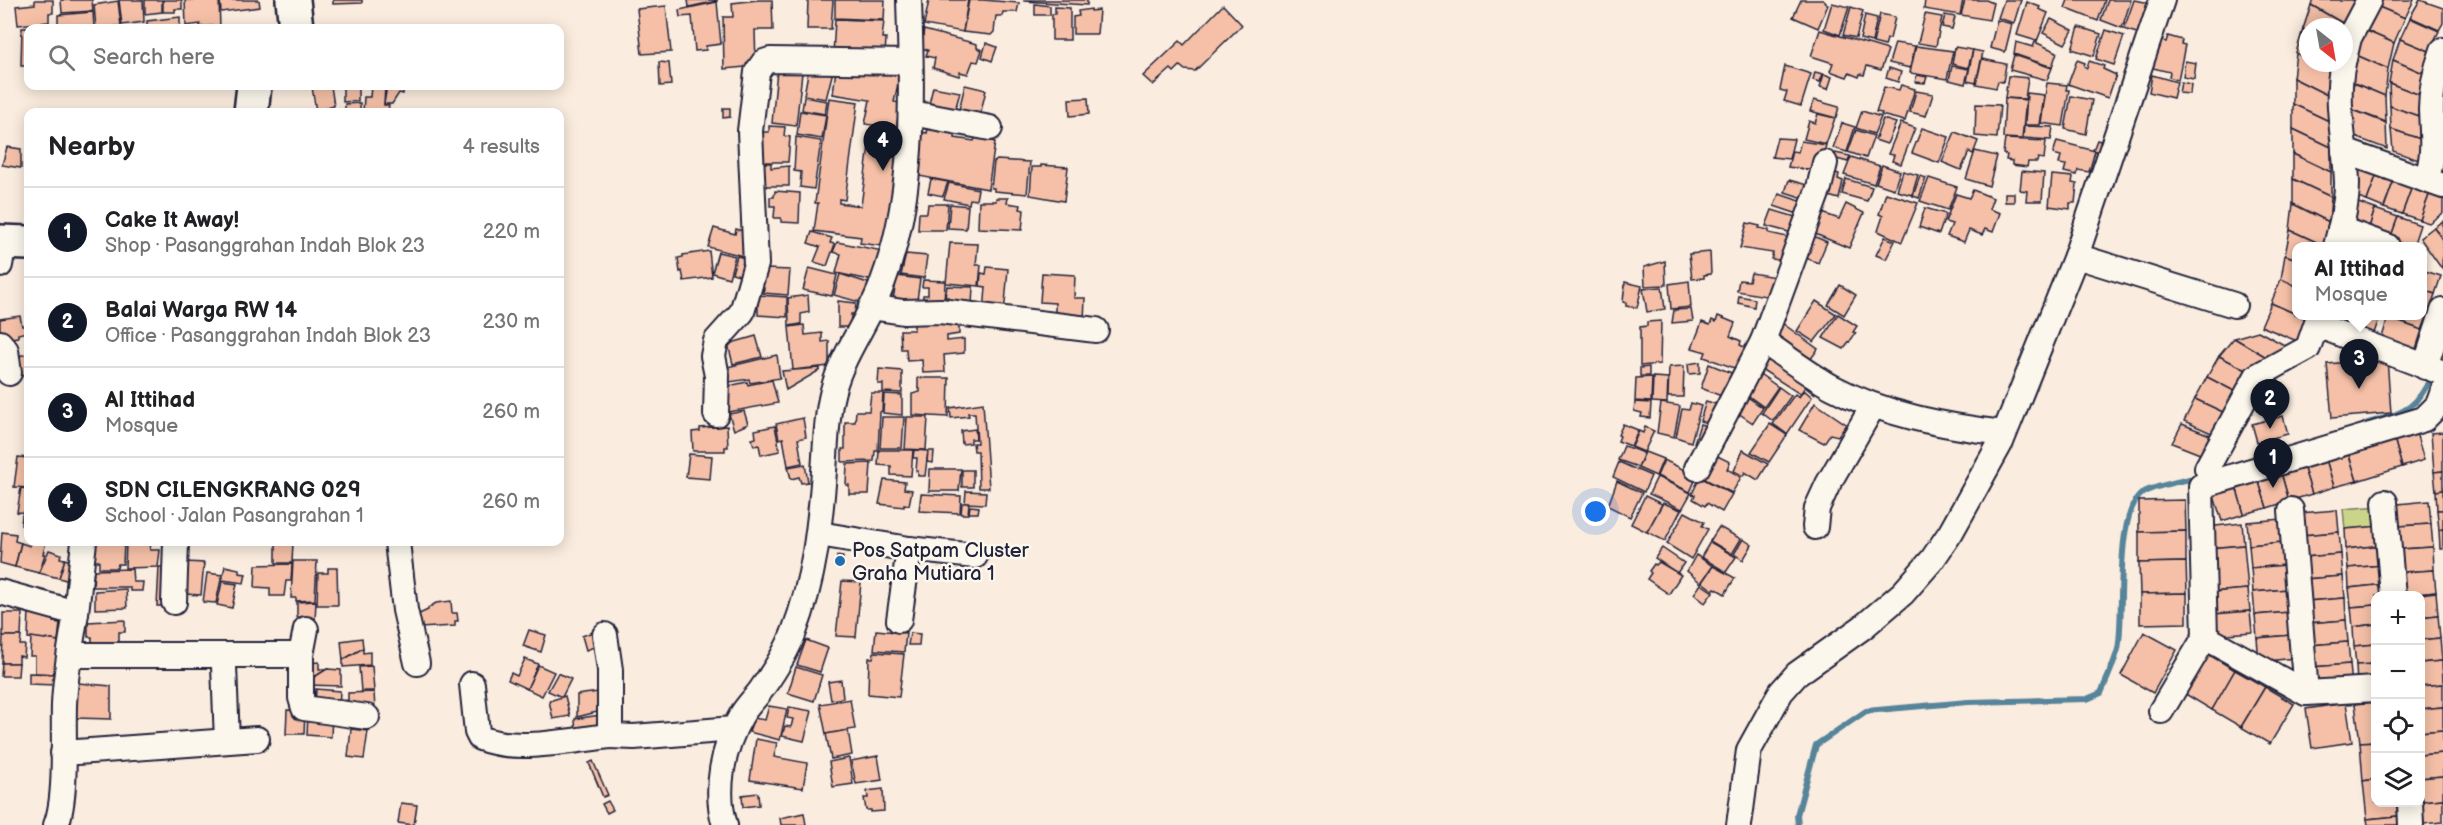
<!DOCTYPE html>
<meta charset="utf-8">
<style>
body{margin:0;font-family:"Balsamiq Sans",sans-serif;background:#f6f6f6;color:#202124}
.controls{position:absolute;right:18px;bottom:18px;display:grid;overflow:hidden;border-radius:12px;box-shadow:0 3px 15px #0003}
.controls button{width:54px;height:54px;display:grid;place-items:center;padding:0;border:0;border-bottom:2px solid #e0e0e0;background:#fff;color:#202124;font:30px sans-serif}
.compass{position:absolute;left:2299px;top:18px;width:54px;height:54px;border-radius:50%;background:#fff;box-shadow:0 3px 15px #0003;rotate:149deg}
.you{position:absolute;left:1596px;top:512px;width:21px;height:21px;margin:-15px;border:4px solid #fff;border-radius:50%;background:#1a73e8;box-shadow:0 0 0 9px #1a73e833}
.badge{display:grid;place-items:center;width:39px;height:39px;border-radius:50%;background:#111827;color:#fff;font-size:20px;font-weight:700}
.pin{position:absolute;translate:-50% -50px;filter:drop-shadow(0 2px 3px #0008)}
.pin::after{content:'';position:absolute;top:32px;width:21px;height:18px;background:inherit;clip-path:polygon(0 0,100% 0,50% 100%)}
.popup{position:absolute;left:2292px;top:242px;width:135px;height:78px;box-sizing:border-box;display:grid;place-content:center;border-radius:12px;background:#fff;filter:drop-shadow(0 2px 4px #0005);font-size:20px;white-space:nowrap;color:#757577}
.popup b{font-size:22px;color:#202124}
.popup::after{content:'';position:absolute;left:50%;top:100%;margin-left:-12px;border:12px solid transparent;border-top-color:#fff}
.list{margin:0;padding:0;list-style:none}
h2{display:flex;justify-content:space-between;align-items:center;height:78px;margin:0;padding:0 24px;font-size:26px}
h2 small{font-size:20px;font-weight:400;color:#757577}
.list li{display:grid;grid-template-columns:39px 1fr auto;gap:18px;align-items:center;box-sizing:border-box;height:90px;padding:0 24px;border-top:2px solid #e0e0e0}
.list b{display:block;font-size:22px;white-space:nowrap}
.list p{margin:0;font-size:20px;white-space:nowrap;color:#757577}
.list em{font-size:20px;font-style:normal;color:#757577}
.icon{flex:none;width:33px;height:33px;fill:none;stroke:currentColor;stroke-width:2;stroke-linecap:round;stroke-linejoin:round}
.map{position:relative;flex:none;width:2443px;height:825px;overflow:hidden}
.search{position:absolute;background:#fff;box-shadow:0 3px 15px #0003;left:24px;top:24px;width:540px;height:66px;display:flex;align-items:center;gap:15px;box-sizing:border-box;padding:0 21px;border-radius:12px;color:#757577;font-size:22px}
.panel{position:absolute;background:#fff;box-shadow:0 3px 15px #0003;left:24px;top:108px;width:540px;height:438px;border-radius:12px}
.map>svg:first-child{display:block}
.green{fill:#cbd589;stroke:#767c62;stroke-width:1.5}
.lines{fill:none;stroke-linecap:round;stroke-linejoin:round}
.stream{stroke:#57849a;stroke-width:6}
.building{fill:#f5c0a7;stroke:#22223b;stroke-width:1.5}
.street-casing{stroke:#22223b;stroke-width:28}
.secondary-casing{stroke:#22223b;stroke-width:38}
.street{stroke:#fbf7ec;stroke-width:24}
.secondary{stroke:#fbf7ec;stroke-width:33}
.poi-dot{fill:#1f6fb2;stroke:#fbf7ec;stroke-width:2}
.labels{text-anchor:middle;stroke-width:5;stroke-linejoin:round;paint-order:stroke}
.poi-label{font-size:20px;fill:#22223b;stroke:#fbf7ec;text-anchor:start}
</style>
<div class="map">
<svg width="2443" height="825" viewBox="0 0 2443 825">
<rect width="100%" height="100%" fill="#faecde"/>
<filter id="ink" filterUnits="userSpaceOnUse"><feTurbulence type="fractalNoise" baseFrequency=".0167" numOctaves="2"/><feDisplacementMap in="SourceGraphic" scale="12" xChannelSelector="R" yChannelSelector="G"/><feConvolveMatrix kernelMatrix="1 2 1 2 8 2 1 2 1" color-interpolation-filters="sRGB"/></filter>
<g filter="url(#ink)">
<!-- green -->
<path class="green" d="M2380,506L2381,526L2345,529L2343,509Z"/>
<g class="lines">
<!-- stream -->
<g class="stream">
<path d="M2365,424C2402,412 2415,413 2432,375"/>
<path d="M1798,825L1797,815L1816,745L1866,711L1968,702L2087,699L2101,693C2107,679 2114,664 2118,649C2125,616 2113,511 2144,492C2157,485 2183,481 2198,477"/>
</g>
</g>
<!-- building -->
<g class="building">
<path d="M35,0H53V13H49V22L18,25L16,6L35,4Z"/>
<path d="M61,0H92L93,11L62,13Z"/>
<path d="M119,0H143L144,22L122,25Z"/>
<path d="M145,0H162V12L145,14Z"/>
<path d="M163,0H182V9H175V12H163Z"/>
<path d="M185,0H219L220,28H213V26L200,27V24L186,26Z"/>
<path d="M220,0H259L260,7L221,12Z"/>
<path d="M333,0H362V3L333,4Z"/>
<path d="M688,0H717V1L689,7Z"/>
<path d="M758,0H772L773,30H755L756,66L724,69L723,17H733L732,3Z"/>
<path d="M808,0H833L831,29H807Z"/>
<path d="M835,0H885L884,20L835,18Z"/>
<path d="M929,0H968L963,32L924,25Z"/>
<path d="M969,0H983L1019,3L1017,12H1003L1002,16H996L994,32L991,35L963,32Z"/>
<path d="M1087,0V5L1024,1V0Z"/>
<path d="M1801,0H1823L1828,5L1818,28L1793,17Z"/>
<path d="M1925,0H1963L1960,15L1924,9Z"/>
<path d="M1965,0H1986L1993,3L1989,20L1961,15Z"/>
<path d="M2004,0H2021L2014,23L1998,18Z"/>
<path d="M2068,0H2105L2098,21L2065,8Z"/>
<path d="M2108,0H2131L2122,28L2101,20Z"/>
<path d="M2134,0L2156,4L2143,35L2124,29Z"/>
<path d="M2313,0H2352L2354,1L2344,24L2311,5Z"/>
<path d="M2377,0H2414L2405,18L2374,5Z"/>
<path d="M2420,0L2443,8V23L2439,30L2410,17Z"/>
<path d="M118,1L121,26L96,28L94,5Z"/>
<path d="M717,2L721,44L706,46V50L695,51L692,16L680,17L679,10Z"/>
<path d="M2027,2L2040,7L2039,9L2048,13L2037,41L2017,35Z"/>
<path d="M1832,3L1849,7L1840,35L1824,29Z"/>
<path d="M1035,4L1050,6V15H1035Z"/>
<path d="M1223,5L1242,25L1195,71L1185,70L1180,66L1174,72L1171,69L1153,85L1143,76L1180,41L1184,45Z"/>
<path d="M2311,5L2344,24V27H2308V32L2303,29Z"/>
<path d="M2374,5L2405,18L2394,43L2362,29Z"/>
<path d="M666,6L671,52L642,54L637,9Z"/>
<path d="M1055,7L1070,8V40H1052V14H1055Z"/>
<path d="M1851,7L1863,11L1856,38L1843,35Z"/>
<path d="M1091,9V11L1099,10L1097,34H1073V17L1079,16L1078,11Z"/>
<path d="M93,12L94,27L58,28V15Z"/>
<path d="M1880,14L1895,17L1890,39H1887L1885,46L1873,43Z"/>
<path d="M1925,14L1942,17L1936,46L1918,43Z"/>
<path d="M1865,15L1877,18L1872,42L1860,39Z"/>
<path d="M1945,15L1955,17L1952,29L1942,27Z"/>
<path d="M180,17V28H147V21Z"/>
<path d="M2410,18L2439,31L2429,51L2400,39Z"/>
<path d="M835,19L884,21L882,38H886L885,55L833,56Z"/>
<path d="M2051,19L2073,30L2065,44L2043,33Z"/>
<path d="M1997,20L2012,24L2005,52L1990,48Z"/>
<path d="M45,27L28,28V66H21L22,28Z"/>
<path d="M2079,27L2101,34L2094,56L2072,49Z"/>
<path d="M2303,29L2308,32V60L2296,53Z"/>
<path d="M2362,29L2394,43L2388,69L2354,54Z"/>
<path d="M924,30L977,44V48L982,50L978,62L973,61L968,74L960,72L959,76L933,68L935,58L926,56L928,50L920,48Z"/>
<path d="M1820,30L1888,50L1881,70L1867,66L1864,75L1860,74L1859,77L1849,73L1847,77L1830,71L1833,63L1811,56Z"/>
<path d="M2106,30L2124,36L2114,65L2096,59Z"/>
<path d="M2168,36L2182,40L2181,44L2185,45L2178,80L2169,77L2170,72L2153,68L2159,40L2166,42Z"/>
<path d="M2400,39L2429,51L2423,73L2393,60Z"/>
<path d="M2016,42L2033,47L2035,42L2057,52L2052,67L2014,54Z"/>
<path d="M986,43L997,47L992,61L982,57Z"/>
<path d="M1895,43L1915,46L1910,68L1889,63Z"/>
<path d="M1916,46L1953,51L1947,79L1910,73Z"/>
<path d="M1955,47L1973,50L1968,68L1952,64Z"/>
<path d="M1973,50L1983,52L1976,83L1967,81Z"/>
<path d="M2296,53L2308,60V63H2314L2332,72L2331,97L2293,78Z"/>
<path d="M2354,54L2388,69L2385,96L2349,81Z"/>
<path d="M2014,55L2052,68L2047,80L2010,70Z"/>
<path d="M1982,59L2006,64L2003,82L1998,81L1996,88L1976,84Z"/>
<path d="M2077,60L2085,63L2084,66L2087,68L2089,61L2104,66L2103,69L2116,75L2108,98L2068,84Z"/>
<path d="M2393,60L2423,73L2420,95L2389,83Z"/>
<path d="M837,61L901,70L894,102L900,103L896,129L865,124L870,100L833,94Z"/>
<path d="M2185,61L2196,63L2194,79L2183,77Z"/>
<path d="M659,62L669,63L671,85L660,86Z"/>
<path d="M810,62L834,67L826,99L804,95Z"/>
<path d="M2314,63H2334L2332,72Z"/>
<path d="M1785,66L1811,74L1801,106L1784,101L1787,92L1780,90Z"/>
<path d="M1952,66L1969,69L1965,84L1949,80Z"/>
<path d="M1889,68L1901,72L1898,82L1886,78Z"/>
<path d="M777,70L802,73L796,126L772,123Z"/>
<path d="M1815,72L1823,74L1820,82L1813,80Z"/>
<path d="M1824,74L1832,77L1828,89L1820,87Z"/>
<path d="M1917,75L1927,77L1925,83L1915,82Z"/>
<path d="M2152,75L2177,82L2173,98L2149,92Z"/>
<path d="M2008,76L2028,78L2025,99L2005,98Z"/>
<path d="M2293,78L2331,97V122L2293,104Z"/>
<path d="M2349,81L2385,96L2386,122L2348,108Z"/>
<path d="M2181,82L2191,84L2190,94L2179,93Z"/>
<path d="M2047,83L2067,85L2066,90H2069L2063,126L2041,123Z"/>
<path d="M2389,83L2420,95L2421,117L2390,106Z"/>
<path d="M965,85L986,90L979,120L958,114Z"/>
<path d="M1901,85L1915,89L1905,121L1881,115L1882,113L1876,112L1884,87L1899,90Z"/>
<path d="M320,86H331L334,106L316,111L312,87Z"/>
<path d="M343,86H358V101L343,102Z"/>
<path d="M371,86H385L384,105H389L388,112H363L364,97H370Z"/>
<path d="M387,86H403V94L399,93L392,104H384Z"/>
<path d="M933,87L960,92L954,114L928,108Z"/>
<path d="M1916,91L1933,94L1926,116L1910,112Z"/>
<path d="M2027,93L2044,95L2040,125H2025Z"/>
<path d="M2071,96L2092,100L2086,134L2065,129Z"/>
<path d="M804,97L827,101L825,114L802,110Z"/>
<path d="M829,98L858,102L845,200L839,199V203L861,206L870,138L903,142L889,247L860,243L861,237L814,231L818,203H815Z"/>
<path d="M1088,98L1089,114L1070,116L1069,99Z"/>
<path d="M2005,98L2026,100L2022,139L2003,138Z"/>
<path d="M1814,100L1839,107L1836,118L1810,111Z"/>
<path d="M360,103V112H345V104Z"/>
<path d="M1976,104L2000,105L1997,138L1975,136Z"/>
<path d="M2293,104L2331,122V147L2293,129Z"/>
<path d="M2390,106L2421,117L2423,140L2391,129Z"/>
<path d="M723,108H730V117L723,118Z"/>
<path d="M2348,108L2386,123L2387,149L2350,135Z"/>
<path d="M800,111L826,115L822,139L797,135Z"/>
<path d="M1862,111L1881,117L1874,134L1856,128Z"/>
<path d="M1818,114L1835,118L1826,144L1804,139L1809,121L1815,123Z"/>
<path d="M1883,119L1896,123L1887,144L1875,140Z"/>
<path d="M1842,123L1855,127L1847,152L1833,148Z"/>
<path d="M1901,123L1915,128L1901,164L1892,161L1894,155L1888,154Z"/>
<path d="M769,126L785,127L784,136L790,137L788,162H760L761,132H769Z"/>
<path d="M2024,126L2053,127L2051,140L2023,138Z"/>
<path d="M1922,128L1949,137L1939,163L1912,153Z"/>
<path d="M928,129L955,134V138L974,141L976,137L995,142L988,189L919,176L922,132L927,133Z"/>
<path d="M2293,129L2331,147V172L2293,154Z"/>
<path d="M2391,129L2423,140L2424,162L2393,151Z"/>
<path d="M1856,130L1874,136L1866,158L1848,152Z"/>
<path d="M1955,132L1978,141L1973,154L1969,152L1961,170L1942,162Z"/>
<path d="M796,137L821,141L814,189L800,187L801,172L794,171Z"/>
<path d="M1777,138L1794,139L1789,159L1772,157Z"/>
<path d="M2005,139L2046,141L2044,159L2038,158L2037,162H2028L2027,167L2012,165V161L2006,160L2007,155L2003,154Z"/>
<path d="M2097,140L2104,142L2100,152L2093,150Z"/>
<path d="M1801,141L1826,145L1819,171L1788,167L1792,151L1798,152Z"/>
<path d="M2057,141L2095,151L2089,172L2078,170L2077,175L2064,172L2066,165L2059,164L2061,156L2053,154Z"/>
<path d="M7,147L21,149V168L2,165Z"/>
<path d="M1975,151L1997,156L1989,186L1966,179Z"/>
<path d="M1835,153L1850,156L1848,162L1833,158Z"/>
<path d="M2293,154L2331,172V197L2293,179Z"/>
<path d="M1851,157L1880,166L1874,184L1844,175Z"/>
<path d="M997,160L1030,162L1027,194L994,191V188H991L994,162Z"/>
<path d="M764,163H771V168L789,166V186H764Z"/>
<path d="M1041,165L1068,167L1064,201L1030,195L1032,167H1041Z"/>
<path d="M1882,165L1900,171L1894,189L1876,183Z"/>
<path d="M2360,165L2378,171L2367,201L2349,195Z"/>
<path d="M1903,171L1918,175L1912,195L1897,191Z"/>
<path d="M2022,171L2044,173L2042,201H2026L2027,191L2020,190Z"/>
<path d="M2378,171L2395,177L2384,208L2367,201Z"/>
<path d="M1832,172L1839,174L1838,179L1843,181L1839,199L1825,195Z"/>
<path d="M2052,175L2073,177L2072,183L2077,184L2075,203H2070V209L2049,206Z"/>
<path d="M1920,176L1926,178L1919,198L1913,196Z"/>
<path d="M2395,177L2413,184L2402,214L2384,208Z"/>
<path d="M1929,178L1957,187L1948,210L1920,201Z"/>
<path d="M931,179L948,182L943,196L928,193Z"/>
<path d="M1846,179L1872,187L1867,201L1842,194Z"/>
<path d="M2293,179L2331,197L2329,222L2293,204Z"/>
<path d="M1789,180L1811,186L1807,199L1785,192Z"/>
<path d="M949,183L978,189L976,200L970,199L969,204L944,199Z"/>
<path d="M2413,184L2431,190L2420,220L2402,214Z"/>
<path d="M1973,190L1993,198L1989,209L2000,213L1993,232L1985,229L1982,235L1969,230L1964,242L1947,236L1952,224L1945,222L1956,194L1969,198Z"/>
<path d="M2431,190L2443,194V213L2429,223L2420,220Z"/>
<path d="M775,191L800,193L799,223L781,222V218H774L775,206H770V197H774Z"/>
<path d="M1886,193L1918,203L1902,242L1878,231L1883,216L1879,214Z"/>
<rect x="2005" y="193" width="9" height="9"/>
<path d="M1779,194L1806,203L1801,215L1774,206Z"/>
<path d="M996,198H1008L1007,203L1021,205L1020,209L1024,210L1022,230L978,228L979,201H996Z"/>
<path d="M2353,201L2375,209L2367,234L2344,226Z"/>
<path d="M928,204H948L946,230H918L919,213H927Z"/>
<path d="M950,204L968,206L966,229L948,228Z"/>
<path d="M1846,204L1864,213L1849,248L1808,231L1817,211L1839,219Z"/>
<path d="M2293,204L2329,222L2325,246L2290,230Z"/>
<path d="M1925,208L1946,214L1939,234L1919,227Z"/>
<path d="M2375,209L2398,217L2389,242L2367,234Z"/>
<path d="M1772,210L1799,218L1796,234L1766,226Z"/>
<path d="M2398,217L2420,225L2413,246H2403L2389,242Z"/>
<path d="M2443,221V241L2434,227Z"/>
<path d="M1747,223L1760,226L1759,228L1769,230V233L1792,238L1785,261L1771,259L1773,253L1740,248Z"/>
<path d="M2434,227L2443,241L2442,269L2420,238Z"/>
<path d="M714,228L735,234L736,229L750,233L743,256L708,247Z"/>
<path d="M2290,230L2325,246H2296V259L2285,255Z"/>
<path d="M812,232L832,238L830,243L835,244L827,266L814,262L820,247L808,243Z"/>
<path d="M1811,235L1827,242L1818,263L1802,256Z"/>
<path d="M1885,237L1895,241L1886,259L1876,255Z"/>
<path d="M837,242L883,251L875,281L836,273L841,254L833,252Z"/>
<path d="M950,243L978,244L976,265H981L979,286L946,283Z"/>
<path d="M709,251L712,277L684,281L682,271L680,272L678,258L683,257V255Z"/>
<path d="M718,252L735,256L729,278L712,273Z"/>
<path d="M1710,252L1711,274L1704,275V278L1692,279L1689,254Z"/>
<path d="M906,254L927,256L924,278L901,275Z"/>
<path d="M2285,255L2296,259V286L2281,279Z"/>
<path d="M737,256L754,260L750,278L732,273Z"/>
<path d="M1665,261L1666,285L1645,286L1644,267Z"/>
<path d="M987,267L1008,269L1004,315L984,313L986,287L980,286L981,273L986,274Z"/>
<path d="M809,268L837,275L832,296L803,290Z"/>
<path d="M766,269L790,270L788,295L763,293L764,288H758Z"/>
<path d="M2422,270L2441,276L2435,294L2422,290Z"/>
<path d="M1042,273L1075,275L1074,298H1085L1084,321L1055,318V303L1040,302Z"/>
<path d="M1751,273L1782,278L1777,298L1737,291L1739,280L1749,281Z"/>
<path d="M840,274L874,285L863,303L834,295Z"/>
<path d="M897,276L920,279L916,307L892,306Z"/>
<path d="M2281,279L2296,286V314L2271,303Z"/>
<path d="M923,280L945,281L944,305L922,307L923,295H928V287H922Z"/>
<path d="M1689,281L1691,307L1671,309L1669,284Z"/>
<path d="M1625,282L1642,286L1637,308L1626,306V303L1623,302Z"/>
<path d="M1840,285L1856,295L1844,315L1828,305Z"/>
<path d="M947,286L973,287L972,305L947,303L948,297H945Z"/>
<path d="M1662,287L1665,309L1647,312L1643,289Z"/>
<path d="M2422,290L2435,294L2429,312L2422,310Z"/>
<path d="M758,295L787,297V317L758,315Z"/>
<path d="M808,295L809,312L801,314V324L789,326L788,298Z"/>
<path d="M1739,296L1755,299L1754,307L1738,303Z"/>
<path d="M838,301L856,303L855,314H851L850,327H838Z"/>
<path d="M1816,301L1836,314L1814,342L1797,331Z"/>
<path d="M2271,303L2307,319L2297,341L2261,326Z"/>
<path d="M1691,309L1693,321L1672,323L1674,310Z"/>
<path d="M2422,310L2429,312L2422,330L2388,318L2389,316H2422Z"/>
<path d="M1838,314L1857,326L1853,332L1856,333L1844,349L1823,338Z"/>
<path d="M20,316L22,326H26L27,332L18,334V337L5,339L0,335V319Z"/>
<path d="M1718,316L1735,323L1730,336L1741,341L1740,345L1755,352L1737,369L1704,357L1706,352L1692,348L1702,322L1710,325L1712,320L1716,322Z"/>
<path d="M2323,316H2351L2348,324Z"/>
<path d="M2351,316H2380L2374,333L2348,324Z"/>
<path d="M914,317H959V334L947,336V341L964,339V353L944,355L945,372L923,373L922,360L907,361L906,349H901L900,330H914Z"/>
<path d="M2388,318L2422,330L2416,349L2382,337Z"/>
<path d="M1661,321L1660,364L1640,366V327L1647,326V322Z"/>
<path d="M1782,323L1818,349L1805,367L1774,334Z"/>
<path d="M804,325L805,335L822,333V342L829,341V366L793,370L789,327Z"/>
<path d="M2258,331L2290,348L2268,358L2234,338Z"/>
<path d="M756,336L762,357L733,364L728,344Z"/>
<path d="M2234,338L2268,358L2250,372L2219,356Z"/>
<path d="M28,354V376H23L18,356Z"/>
<path d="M777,355L780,378L750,383L749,379L723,383L719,369Z"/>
<path d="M2219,356L2250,372L2238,393L2207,377Z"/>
<path d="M1769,358L1822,383L1814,394L1805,387L1800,394L1761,369Z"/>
<path d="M2387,359L2391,413L2332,418L2327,364Z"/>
<path d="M1700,362V373L1689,374L1688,364Z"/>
<path d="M1709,364L1739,376L1729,399L1701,388Z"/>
<path d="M1684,366L1683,397H1668L1669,367Z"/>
<path d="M1649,367V376H1640V368Z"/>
<path d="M820,368V370L786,390L782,371Z"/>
<path d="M879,369L902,371V393L883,392V384H878Z"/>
<path d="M1757,372L1778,387L1764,407L1743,392Z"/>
<path d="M1652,377L1651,402L1635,401L1636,378Z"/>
<path d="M1653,377L1668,378L1667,403L1652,402Z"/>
<path d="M2207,377L2238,393L2227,414L2195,399Z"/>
<path d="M918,378H949L948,417L912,415V394L920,392V388H918Z"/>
<path d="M772,380L778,403L729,412L724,387L747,382L748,385Z"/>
<path d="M1779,387L1791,396L1773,421L1762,413Z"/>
<path d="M1804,390L1812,397L1787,434L1773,424L1795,394L1799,397Z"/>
<path d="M871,393H883L882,411L880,412L878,451H875L874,461L842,462V449H845V422H855L856,411H869Z"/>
<path d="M1742,393L1763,408L1753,423L1732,409Z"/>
<path d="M884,394L902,395V415L883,413Z"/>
<path d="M2195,399L2227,414L2216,435L2184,421Z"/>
<path d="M1706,401L1726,407L1717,426L1700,421Z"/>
<path d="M1635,402L1651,403L1650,418L1641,417L1642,413L1634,411Z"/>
<path d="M983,403L989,488H979L978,451H974L973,443H977L975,413H968L969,416L951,418L950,408Z"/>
<path d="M1661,403L1680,406L1674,437L1657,433Z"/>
<path d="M1691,403L1701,406L1691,442L1676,437L1682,409L1689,410Z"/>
<path d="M1815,403L1846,424L1838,436L1830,434L1824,443L1799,430Z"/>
<path d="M744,411L748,424L734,430L729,414Z"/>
<path d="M2283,416L2288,434L2257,442L2252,424Z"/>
<path d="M882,417H904L902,448H880Z"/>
<path d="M907,417H928L926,450L905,449Z"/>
<path d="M803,418L806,437L798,439L802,463L788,466L783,438L779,439L776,424Z"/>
<path d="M1623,424L1638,430L1631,446L1618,441L1620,436L1618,435Z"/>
<path d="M1700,424L1717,429L1708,446L1694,443Z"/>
<path d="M1770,424L1787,435L1769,462L1751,452Z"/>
<path d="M2182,424L2215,437L2205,456L2172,443Z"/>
<path d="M727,426L728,447H725V451H693L692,432L700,431V428Z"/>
<path d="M775,426L780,451L761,455L759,445L754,446L752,439L756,438L755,430Z"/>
<path d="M1645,427L1654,431L1644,452L1632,447L1639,431L1643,433Z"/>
<path d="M975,429L976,439H971V443L962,444L961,431Z"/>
<path d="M2415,429L2424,460L2402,467L2393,435Z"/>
<path d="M2443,432V471L2434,472L2431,433Z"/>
<path d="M2393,435L2402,467L2357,481L2347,449Z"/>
<path d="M1624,446L1644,453L1638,467L1618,460Z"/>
<path d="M2347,449L2357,481L2334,487L2325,456Z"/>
<path d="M879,450H913L911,476L891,475V466L878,465Z"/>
<path d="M914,450L928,451L925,476H918V471H916L917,458H913Z"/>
<path d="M1743,450L1768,464L1758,480L1745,472L1743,476L1734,471Z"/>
<path d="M928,451H934L933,463L927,462Z"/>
<path d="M1645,452L1663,459L1656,476L1638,468Z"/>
<path d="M1709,452L1730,462L1727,469L1741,477L1732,493L1699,476Z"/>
<path d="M689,454L712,456L710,479L686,477Z"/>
<path d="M2325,456L2334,487L2312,494L2302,463Z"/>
<path d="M18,457L28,458V488L14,487Z"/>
<path d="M1664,460L1697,476L1690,492L1657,476Z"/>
<path d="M1619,462L1651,476L1644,492L1613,477Z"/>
<path d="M871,463L869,494H849V485H846L847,464Z"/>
<path d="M2302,463L2312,494L2289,501L2280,469Z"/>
<path d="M805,464L808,482L801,483L799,477L791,479L788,467Z"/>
<path d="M930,469H961L959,491H929Z"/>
<path d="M2280,469L2289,501L2267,508L2257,476Z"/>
<rect x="962" y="470" width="11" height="17"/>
<path d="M2443,471V490L2436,491L2434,472Z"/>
<path d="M2257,476L2267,508L2244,514L2235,483Z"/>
<path d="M1657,477L1691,493L1682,509L1649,494Z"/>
<path d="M1700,477L1732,494L1722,512L1707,503L1705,506L1693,499L1695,495L1692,494Z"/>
<path d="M884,480L905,482L904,489L912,490L909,505L904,504V507L879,504Z"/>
<path d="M1617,481L1642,493L1630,517L1608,506Z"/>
<path d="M2235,483L2244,514L2222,521L2212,490Z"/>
<path d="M21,488L28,489V513L17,512Z"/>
<path d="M2443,490V510H2437L2436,491Z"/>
<path d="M966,491L986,492L985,504L965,503Z"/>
<path d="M921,494L961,496L960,513L919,511Z"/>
<path d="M1645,496L1662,504L1647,532L1631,524Z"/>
<path d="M2185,500L2186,531L2139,532V501Z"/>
<path d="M2429,501L2431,524L2399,526L2398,504Z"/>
<path d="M962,503H969L968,514H961Z"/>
<path d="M1663,503L1681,510L1665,541L1647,532Z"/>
<path d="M970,506L979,507L978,513H969Z"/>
<path d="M2337,510L2339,532L2302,535L2300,513Z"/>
<path d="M2437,510H2443V529L2439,530Z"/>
<path d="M1685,512L1704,522L1702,526L1708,529L1691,559L1667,544Z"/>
<path d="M22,515H28V526L21,525Z"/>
<path d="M2282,519L2284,542L2249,545L2247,522Z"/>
<path d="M2242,523L2244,545L2209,548L2207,527Z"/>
<path d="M2431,524L2433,547L2401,549L2399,526Z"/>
<path d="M2381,526L2383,545L2346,549L2345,529Z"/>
<path d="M1719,527L1741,539L1732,554L1710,541Z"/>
<path d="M2443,529V549H2440L2439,530Z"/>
<path d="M2186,531V562L2139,563V532Z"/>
<path d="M2,532L16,534L15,541L21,543L15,567L0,563Z"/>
<path d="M2339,532L2341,554L2304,557L2302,535Z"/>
<path d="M1743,539L1752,545L1743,560L1734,554Z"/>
<path d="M31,542H46L43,554H45L39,573L15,567L21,543L30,546Z"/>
<path d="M92,542H124L123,564H118L117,568H99V561H92Z"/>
<path d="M126,542H151L150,550H160L158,567L125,568Z"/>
<path d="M276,542H293L292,563H276Z"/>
<path d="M1710,542L1736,557L1726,572L1701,557Z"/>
<path d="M2284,542L2286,565L2251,568L2249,545Z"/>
<path d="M2244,545L2248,589L2212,592L2209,548Z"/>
<path d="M2383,545L2384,565L2348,568L2346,549Z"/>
<path d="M2433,547L2434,570L2403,572L2401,549Z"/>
<path d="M1662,548L1684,563L1677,573L1655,558Z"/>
<path d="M49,550L61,554L60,558L65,559L59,578L39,573Z"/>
<path d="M2341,554L2343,576L2305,579L2304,557Z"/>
<path d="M1696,555L1713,566L1701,583L1687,571Z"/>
<path d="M837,556L843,557L842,567L836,566Z"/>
<path d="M65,559L74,562L69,581L59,578Z"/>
<path d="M293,561H317L315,600L296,601V598H291Z"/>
<path d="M186,562L204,563L201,595L184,594Z"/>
<path d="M1659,562L1681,575L1669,594L1647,579L1651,573L1649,571L1654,564L1656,565Z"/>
<path d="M2186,562L2187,593L2140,594L2139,563Z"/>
<path d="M292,564L291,581H286L284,596H270V588L255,587L256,565Z"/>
<path d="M2286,565L2288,589L2253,592L2251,568Z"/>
<path d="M2384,565L2386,584L2349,588L2348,568Z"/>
<path d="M225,566L239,569V573L246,574L244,583L222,580Z"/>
<path d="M1713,566L1735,578L1725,594L1715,588L1713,590L1702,582Z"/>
<path d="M159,567H173L170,606H157Z"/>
<path d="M328,568H337L338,605H317L318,573H328Z"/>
<path d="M132,569L133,582H143L142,591H130V587H93L94,570Z"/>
<path d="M2434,570L2436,592L2405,595L2403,572Z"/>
<path d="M207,573L222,575L216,603L203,602Z"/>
<path d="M2343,576L2345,598L2307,601L2305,579Z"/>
<path d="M842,581L861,582L856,637L836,636Z"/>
<path d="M222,582L237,584L232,608L217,605Z"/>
<path d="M1701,584L1713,592L1705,603L1694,594Z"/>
<path d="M2386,584L2387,596H2376V605L2351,607L2349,588Z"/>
<path d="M126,589L127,608L95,609V591Z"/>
<path d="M2248,589L2250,611L2214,614L2212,592Z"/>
<path d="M2288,589L2290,612L2255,615L2253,592Z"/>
<path d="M2436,592L2438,615L2420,617V596H2405Z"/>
<path d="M2187,593V623L2140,624V594Z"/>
<path d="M2345,598L2346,620L2309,623L2307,601Z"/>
<path d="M316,601L315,621H305V617H297V602Z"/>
<path d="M451,601L452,613H457L458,621H455V626L419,628L417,615L428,610V608L436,603Z"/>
<path d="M2376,605V624L2353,627L2351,607Z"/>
<path d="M29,608L54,617L53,622L60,623L58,641L28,638Z"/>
<path d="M2250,611L2252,632L2216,635L2214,614Z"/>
<path d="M2290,612L2292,635L2257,638L2255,615Z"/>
<path d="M3,613H22L21,636H3Z"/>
<path d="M2438,615L2440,638L2420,640V617Z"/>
<path d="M125,620V632H119V645L92,646V637H88V622Z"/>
<path d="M2346,620L2348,642L2310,645L2309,623Z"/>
<path d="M2376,624V644L2354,646L2353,627Z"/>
<path d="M529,630L546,635L541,652L523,646Z"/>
<path d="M876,630L906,633L904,652L874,650Z"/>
<path d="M593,632L597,646L586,650L582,636Z"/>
<path d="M2144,632L2177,650L2153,693L2121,675Z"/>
<path d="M910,633L920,634L919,645H908Z"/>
<path d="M2292,635L2294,658L2259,662L2257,638Z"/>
<path d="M3,636H21L20,645H25L24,657L19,656V663H2Z"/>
<path d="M31,637L58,641L56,674L35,673V656H30Z"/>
<path d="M362,638L363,648L343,660L341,641Z"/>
<path d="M2440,638L2442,661L2420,663V640Z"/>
<path d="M806,640L828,648L820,672L797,665Z"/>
<path d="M2348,642L2350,664L2312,667L2310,645Z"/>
<path d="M2376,644V664L2356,665L2354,646Z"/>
<path d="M363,648V653L370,652V665L343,667V660Z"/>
<path d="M874,652L904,654L899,697L868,694L869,658H873Z"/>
<path d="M2206,653L2235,670L2212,710L2182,692Z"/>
<path d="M525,659L538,664L527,689L508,680L511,673L517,676Z"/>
<path d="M2442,661L2443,684L2420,686V663Z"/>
<path d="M319,662V669H327L308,681V663Z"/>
<path d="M2,663H19L18,676H1Z"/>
<path d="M2350,664L2352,686L2314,689L2312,667Z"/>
<path d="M2376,664V683L2357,685L2356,665Z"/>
<path d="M538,665L554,672L542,696L527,689Z"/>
<path d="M372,666L374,691H361L359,667Z"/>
<path d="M796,667L822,675L814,701L788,693Z"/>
<path d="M327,669L341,670V686L308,685V681Z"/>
<path d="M2235,670L2265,687L2241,727L2212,710Z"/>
<path d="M29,673L56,674L55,685L29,684Z"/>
<path d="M558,673L571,679L562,697L548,691Z"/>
<path d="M841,680L843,698L831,700L828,682Z"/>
<path d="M78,683L111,686V719L75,718Z"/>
<path d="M2443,684V707L2420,709V686Z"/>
<path d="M2265,687L2294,704L2270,744L2241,727Z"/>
<path d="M316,689L340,691L339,709L315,707Z"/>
<path d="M605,691L606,714L597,715V712L577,717V695Z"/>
<path d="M374,692L375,710L342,711L343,701L348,700V693Z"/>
<path d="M565,696L570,716L553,719L549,701Z"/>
<path d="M850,699L855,729L826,734L820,704Z"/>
<path d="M2376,702V741L2360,742L2355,704Z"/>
<path d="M2346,703L2352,742L2312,748L2306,709Z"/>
<path d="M769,706L787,709L780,740L749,732L753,718L765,720Z"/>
<path d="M789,707L812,711L804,741L782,736L785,726L791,727L793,719L787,718Z"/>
<path d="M2443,707V730L2420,732V709Z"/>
<path d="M287,710L305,711L304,734H286Z"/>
<path d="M308,713L332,715L331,737L307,735Z"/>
<path d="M606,714L608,734L576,736L575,719Z"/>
<path d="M351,729L368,731L364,759L348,757Z"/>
<path d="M848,730L852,755L831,759L826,734Z"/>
<path d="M2443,730V753L2420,755V732Z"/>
<path d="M756,739L777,743L774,757L807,763L803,788L750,780Z"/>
<path d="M2376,741V779L2363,781L2360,742Z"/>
<path d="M2443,753V776L2420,778V755Z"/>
<path d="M878,756L882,780L856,784L851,761Z"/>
<path d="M849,758L853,784L833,787L829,762Z"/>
<path d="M593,761L608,795L603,797L589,763Z"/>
<path d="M2443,776V799L2422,801L2420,778Z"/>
<path d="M2376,779V802H2396L2398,816L2367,819L2363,781Z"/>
<path d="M883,789L884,811L871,812V810H866L864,798H868L867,791Z"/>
<path d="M758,793L759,805L743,807L742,795Z"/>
<path d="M2443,799V822L2424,824L2422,801Z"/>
<path d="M608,801L613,810L607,813L602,804Z"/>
<path d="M401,803L417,805L414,825L398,823Z"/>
<path d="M804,813L806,825H781L780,818Z"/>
<path d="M2398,816L2399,825H2368L2367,819Z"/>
</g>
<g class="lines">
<!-- street casing -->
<g class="street-casing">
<g id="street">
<path d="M2344,59L2349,38L2369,0"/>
<path d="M912,113L990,128"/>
<path d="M2344,151L2443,186"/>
<path d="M2426,180C2435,156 2432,135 2431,110C2431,89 2436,69 2443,50"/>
<path d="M2340,229L2387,246"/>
<path d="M2336,246C2341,226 2347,204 2347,183C2346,143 2334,103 2343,63"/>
<path d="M2076,256L2234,305"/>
<path d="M0,265L4,242"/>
<path d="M871,307L903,312L940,311L1096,330"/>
<path d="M2317,325L2443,373"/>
<path d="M1763,341L1819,188L1825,163"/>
<path d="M0,343L6,350L9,373"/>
<path d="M2425,367L2443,311"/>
<path d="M716,414L717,376L713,356L716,341L742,312L756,264L750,131L757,72L764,62L770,60L910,62"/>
<path d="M1697,468L1763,341C1785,356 1808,374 1832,387C1885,415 1944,426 2004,433"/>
<path d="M2207,468L2257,376L2308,348L2319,316"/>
<path d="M2385,502L2393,596"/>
<path d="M2291,510L2306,693"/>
<path d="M1815,527L1817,508L1828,484L1873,406"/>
<path d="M819,534L909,549L975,556"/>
<path d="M397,542L405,610L417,663"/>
<path d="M0,592L76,613L84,542"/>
<path d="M174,602L176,542"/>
<path d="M899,620L909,549"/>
<path d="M605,635L610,670V736L634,737L734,729"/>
<path d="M2205,637L2201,486L2424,419L2438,405L2443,391"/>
<path d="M2205,637L2306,693L2376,689"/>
<path d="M70,655H301L306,629"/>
<path d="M301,655V698L304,708L367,717"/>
<path d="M224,666L227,741"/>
<path d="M472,684L477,732L480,738C517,753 571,740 610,736"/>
<path d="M2161,711L2205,637"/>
<path d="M63,753L257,739"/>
<path d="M2410,802L2411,825"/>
<path d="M56,825C67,798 63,737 64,705C65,675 71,644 76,613"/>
<path d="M725,825C714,790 723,747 741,716C747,705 757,697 763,687C775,670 787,651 794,632C814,580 820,525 824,471C826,447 826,422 831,399C839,358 866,326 881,287C916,196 912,96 909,0"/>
<path d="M1739,825L1749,750L1781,692L1797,674L1863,627L1903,593L1932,560L1951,532L2001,442L2076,256L2162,0"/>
</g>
</g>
<!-- secondary casing -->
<g class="secondary-casing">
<g id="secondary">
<path d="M293,0L296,28"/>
<path d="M251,112L254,86"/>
<path d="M0,242L28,243"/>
</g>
</g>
<!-- street -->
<use href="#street" class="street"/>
<!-- secondary -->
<use href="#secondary" class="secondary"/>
</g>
</g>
<!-- markers -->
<circle class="poi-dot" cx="840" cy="561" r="6"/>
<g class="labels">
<!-- poi labels -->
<g class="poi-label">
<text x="852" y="557">Pos Satpam Cluster<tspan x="852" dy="23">Graha Mutiara 1</tspan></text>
</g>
</g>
</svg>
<div class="controls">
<button>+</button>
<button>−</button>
<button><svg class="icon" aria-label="locate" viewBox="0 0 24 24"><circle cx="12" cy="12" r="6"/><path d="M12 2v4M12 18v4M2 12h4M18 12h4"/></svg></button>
<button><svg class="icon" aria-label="layers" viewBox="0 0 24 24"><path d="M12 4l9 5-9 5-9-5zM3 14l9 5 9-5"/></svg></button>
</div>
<svg class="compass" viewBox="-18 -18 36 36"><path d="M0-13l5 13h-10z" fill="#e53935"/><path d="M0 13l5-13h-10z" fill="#757577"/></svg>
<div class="you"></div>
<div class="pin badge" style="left:2273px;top:488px">1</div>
<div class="pin badge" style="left:2270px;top:429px">2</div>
<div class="pin badge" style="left:2359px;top:389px">3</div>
<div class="popup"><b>Al Ittihad</b>Mosque</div>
<div class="pin badge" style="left:883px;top:171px">4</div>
<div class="search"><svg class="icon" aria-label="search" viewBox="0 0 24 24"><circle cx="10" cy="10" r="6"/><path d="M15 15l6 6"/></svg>Search here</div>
<section class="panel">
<h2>Nearby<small>4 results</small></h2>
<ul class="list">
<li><span class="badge">1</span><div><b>Cake It Away!</b><p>Shop · Pasanggrahan Indah Blok 23</p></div><em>220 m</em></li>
<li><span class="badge">2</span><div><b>Balai Warga RW 14</b><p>Office · Pasanggrahan Indah Blok 23</p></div><em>230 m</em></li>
<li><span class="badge">3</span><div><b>Al Ittihad</b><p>Mosque</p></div><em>260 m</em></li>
<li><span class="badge">4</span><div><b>SDN CILENGKRANG 029</b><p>School · Jalan Pasangrahan 1</p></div><em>260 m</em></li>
</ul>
</section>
</div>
